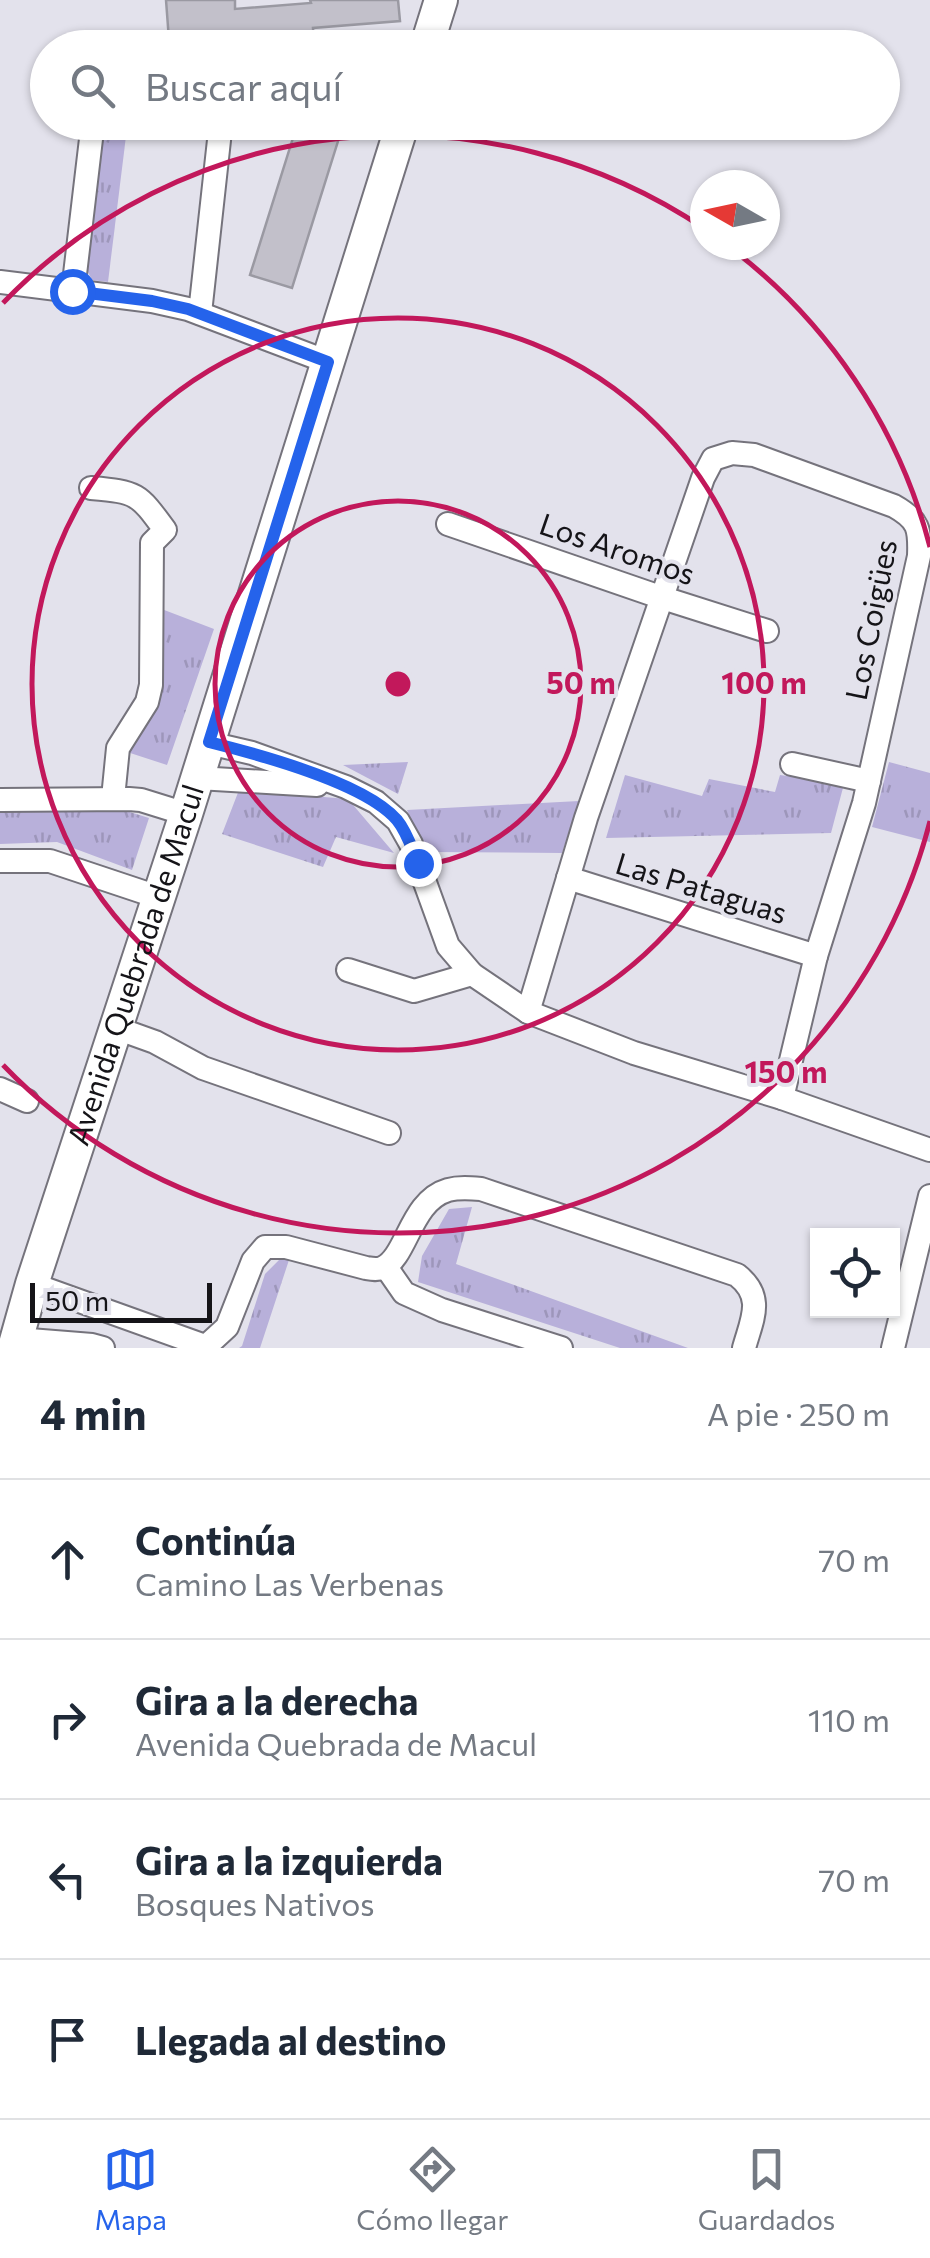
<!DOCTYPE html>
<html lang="es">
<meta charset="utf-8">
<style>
body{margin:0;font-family:Commissioner,sans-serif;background:#f2f2f3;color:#1f2937}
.controls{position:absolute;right:30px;bottom:30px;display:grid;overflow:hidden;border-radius:0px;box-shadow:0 2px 8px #0004}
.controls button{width:90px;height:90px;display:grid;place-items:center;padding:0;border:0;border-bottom:2px solid #e0e1e3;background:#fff;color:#1f2937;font:50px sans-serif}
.compass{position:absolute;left:690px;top:170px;width:90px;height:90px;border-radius:50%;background:#fff;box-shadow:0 2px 8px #0004;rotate:279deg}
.scale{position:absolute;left:30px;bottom:25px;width:182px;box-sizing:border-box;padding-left:10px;border:5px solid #151418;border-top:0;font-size:28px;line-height:35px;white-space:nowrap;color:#151418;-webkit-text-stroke:8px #e3e2ec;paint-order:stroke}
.stop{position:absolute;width:30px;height:30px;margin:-22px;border:8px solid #2563eb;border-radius:50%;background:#fff}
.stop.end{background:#2563eb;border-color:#fff;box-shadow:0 2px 10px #0008}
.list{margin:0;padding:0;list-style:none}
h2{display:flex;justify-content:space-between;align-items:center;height:130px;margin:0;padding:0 40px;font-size:42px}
h2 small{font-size:32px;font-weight:400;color:#747a83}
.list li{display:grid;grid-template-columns:65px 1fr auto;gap:30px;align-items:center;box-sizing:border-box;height:160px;padding:0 40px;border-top:2px solid #e0e1e3}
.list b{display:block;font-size:38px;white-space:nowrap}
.list p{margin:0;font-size:32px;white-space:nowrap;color:#747a83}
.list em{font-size:32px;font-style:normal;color:#747a83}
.icon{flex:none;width:55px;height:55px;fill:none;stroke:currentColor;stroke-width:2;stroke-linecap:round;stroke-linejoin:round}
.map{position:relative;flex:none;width:930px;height:1348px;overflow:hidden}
.search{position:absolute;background:#fff;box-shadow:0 2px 8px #0004;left:30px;right:30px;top:30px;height:110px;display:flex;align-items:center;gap:25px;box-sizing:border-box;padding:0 35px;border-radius:55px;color:#747a83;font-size:38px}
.sheet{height:770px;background:#fff}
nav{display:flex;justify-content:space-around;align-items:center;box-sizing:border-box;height:140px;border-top:2px solid #e0e1e3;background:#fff;font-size:28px;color:#747a83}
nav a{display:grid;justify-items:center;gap:5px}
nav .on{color:#2563eb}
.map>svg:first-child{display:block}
.grass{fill:url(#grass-tufts)}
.building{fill:#c2c0ca;stroke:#9a99a2;stroke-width:2.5}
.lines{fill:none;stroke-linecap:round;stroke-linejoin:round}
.street-casing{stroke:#75737c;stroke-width:26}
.secondary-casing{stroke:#75737c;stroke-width:36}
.street{stroke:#fff;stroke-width:22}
.secondary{stroke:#fff;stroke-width:32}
.route{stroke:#2563eb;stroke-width:12}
.ring{fill:none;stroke:#c2185b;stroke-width:5}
.labels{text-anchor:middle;stroke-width:8;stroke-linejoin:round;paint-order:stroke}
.street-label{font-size:30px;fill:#151418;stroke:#e3e2ec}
.centre{fill:#c2185b;stroke:#e3e2ec;stroke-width:5}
.ring-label{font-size:30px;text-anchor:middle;font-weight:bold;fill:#c2185b;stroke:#e3e2ec;stroke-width:8;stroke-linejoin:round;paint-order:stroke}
</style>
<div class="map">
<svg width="930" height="1348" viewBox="0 0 930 1348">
<defs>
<pattern id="grass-tufts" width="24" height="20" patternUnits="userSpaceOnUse" patternTransform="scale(2.5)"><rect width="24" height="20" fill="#b8b0da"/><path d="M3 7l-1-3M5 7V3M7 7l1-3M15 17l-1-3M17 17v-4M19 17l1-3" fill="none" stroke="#9d96ba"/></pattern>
</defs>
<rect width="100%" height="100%" fill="#e3e2ec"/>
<!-- grass -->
<g class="grass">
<path d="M104,125L127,128L108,282L92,280L87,270Z"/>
<path d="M159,608L214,629L167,765L124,751L156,705L164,676Z"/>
<path d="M408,762L398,794L343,765Z"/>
<path d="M889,762L930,773V842L872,827Z"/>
<path d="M625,775L702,796L709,779L775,792L780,775L844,784L831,833L606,838Z"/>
<path d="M239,790L348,799L394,853L336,837L323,867L222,834Z"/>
<path d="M579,801L562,853L426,852L407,810Z"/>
<path d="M120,809L149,818L132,870L57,842L0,844V812Z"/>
<path d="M472,1207L456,1264L688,1348H620L418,1282L422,1256L449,1209Z"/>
<path d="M279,1260H289L260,1348H239L242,1346L265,1274Z"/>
</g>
<!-- building -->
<g class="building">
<path d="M166,0H235V9L311,3L310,0H398L400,21L313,28L314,41L235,47L234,35L169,40Z"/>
<path d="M298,122H344L292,288L250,275Z"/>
</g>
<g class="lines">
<!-- street casing -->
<g class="street-casing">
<g id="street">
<path d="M0,282L152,301L188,309L328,362"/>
<path d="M73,291L93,122"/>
<path d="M200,313L221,122"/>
<path d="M91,488C137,492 138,493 165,530L152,543L151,685L147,702L118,748L113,798"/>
<path d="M448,524L663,598L767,631"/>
<path d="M209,743L252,753L346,787L376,802L398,821L411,844L448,946L472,974L528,1012L634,1053L782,1098L930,1150"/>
<path d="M792,764L869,781"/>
<path d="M198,778L317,785"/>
<path d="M0,800L129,799L141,800L186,814"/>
<path d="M0,861H50L158,897"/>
<path d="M568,878L816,956"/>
<path d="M348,970L414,991L472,974"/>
<path d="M528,1012L586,818L703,478L713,459L732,453L754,455L894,506C919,520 920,529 919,556L864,803L816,956L782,1098"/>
<path d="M116,1028L155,1042L203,1068L389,1133"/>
<path d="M0,1089L27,1101"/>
<path d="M386,1267L404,1293L442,1310L561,1348"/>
<path d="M32,1284L205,1346"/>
<path d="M17,1339L92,1345L103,1348"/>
<path d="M204,1348L227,1327L253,1261L265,1247H286L366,1268C372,1269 377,1270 382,1268C407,1258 410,1201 448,1190C459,1187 470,1188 481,1189L737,1275C765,1297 752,1319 744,1348"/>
<path d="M893,1348L930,1196"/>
</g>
</g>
<!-- secondary casing -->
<g class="secondary-casing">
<g id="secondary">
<path d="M426,48L441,0"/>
<path id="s1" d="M14,1348L32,1284L186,814L403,122"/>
</g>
</g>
<!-- street -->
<use href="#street" class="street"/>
<!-- secondary -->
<use href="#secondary" class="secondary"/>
</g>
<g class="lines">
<!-- route -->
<path class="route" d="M72,291L152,301L188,309L328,362L209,742C257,754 365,783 397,820C407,832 412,849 418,863"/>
</g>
<!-- distance rings -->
<g class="ring">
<circle cx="398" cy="684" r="183"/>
<circle cx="398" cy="684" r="366"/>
<path d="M930 821A549 549 0 0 1 3 1065M3 303A549 549 0 0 1 705 229M728 246A549 549 0 0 1 930 547"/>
</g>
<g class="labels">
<!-- street labels -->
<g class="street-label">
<text transform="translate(617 550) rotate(19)" y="10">Los Aromos</text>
<text transform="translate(872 620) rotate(-79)" y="10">Los Coigües</text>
<text transform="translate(701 889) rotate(17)" y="10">Las Pataguas</text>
<text dy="10" stroke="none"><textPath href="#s1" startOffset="402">Avenida Quebrada de Macul</textPath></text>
</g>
</g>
<circle cx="398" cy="684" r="15" class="centre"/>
<g class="ring-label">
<text x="581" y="694">50 m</text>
<text x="764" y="694">100 m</text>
<text x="786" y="1083">150 m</text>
</g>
</svg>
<div class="controls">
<button><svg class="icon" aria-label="locate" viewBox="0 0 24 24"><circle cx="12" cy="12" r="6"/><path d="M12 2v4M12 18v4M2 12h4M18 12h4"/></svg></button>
</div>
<svg class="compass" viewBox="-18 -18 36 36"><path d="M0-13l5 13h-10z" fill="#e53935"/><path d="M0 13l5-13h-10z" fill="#747a83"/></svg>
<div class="scale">50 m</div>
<div class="stop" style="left:72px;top:291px"></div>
<div class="stop end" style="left:418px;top:863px"></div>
<div class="search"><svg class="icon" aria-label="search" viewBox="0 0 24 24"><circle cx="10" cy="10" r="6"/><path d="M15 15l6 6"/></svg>Buscar aquí</div>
</div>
<section class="sheet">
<h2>4 min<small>A pie · 250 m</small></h2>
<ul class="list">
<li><svg class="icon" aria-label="ahead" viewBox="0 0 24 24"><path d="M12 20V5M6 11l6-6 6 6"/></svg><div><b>Continúa</b><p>Camino Las Verbenas</p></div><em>70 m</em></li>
<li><svg class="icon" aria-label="right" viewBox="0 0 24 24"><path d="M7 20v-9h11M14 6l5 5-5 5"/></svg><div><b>Gira a la derecha</b><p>Avenida Quebrada de Macul</p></div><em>110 m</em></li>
<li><svg class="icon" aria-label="left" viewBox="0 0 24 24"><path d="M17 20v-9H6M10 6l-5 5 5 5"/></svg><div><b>Gira a la izquierda</b><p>Bosques Nativos</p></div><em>70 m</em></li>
<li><svg class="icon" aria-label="arrive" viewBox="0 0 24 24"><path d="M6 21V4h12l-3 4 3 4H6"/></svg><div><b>Llegada al destino</b></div></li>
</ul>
</section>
<nav>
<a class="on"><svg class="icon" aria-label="map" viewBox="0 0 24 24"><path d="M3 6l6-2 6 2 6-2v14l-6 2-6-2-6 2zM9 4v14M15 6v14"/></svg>Mapa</a>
<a><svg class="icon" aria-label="directions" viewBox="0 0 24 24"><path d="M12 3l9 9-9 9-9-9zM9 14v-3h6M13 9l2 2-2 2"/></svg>Cómo llegar</a>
<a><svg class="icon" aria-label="saved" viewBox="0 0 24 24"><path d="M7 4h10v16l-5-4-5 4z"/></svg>Guardados</a>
</nav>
